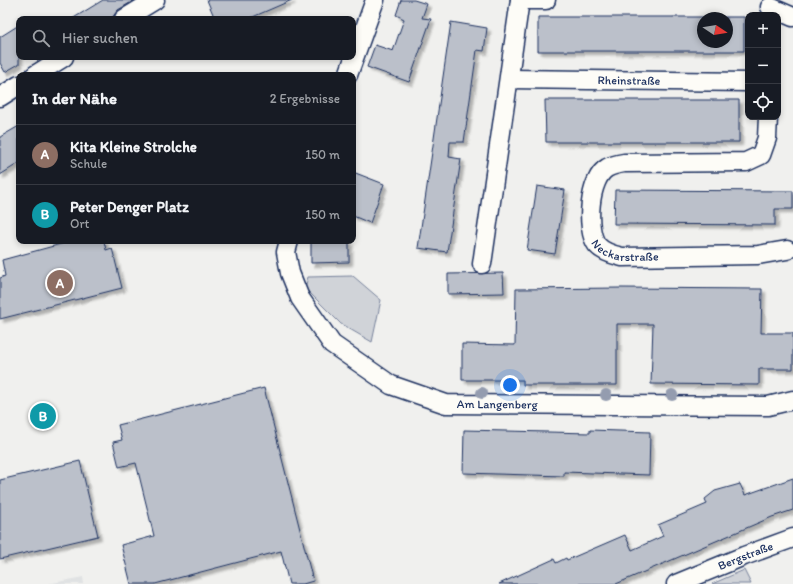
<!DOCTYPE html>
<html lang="de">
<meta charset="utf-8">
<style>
body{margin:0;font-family:Itim,sans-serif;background:#20242c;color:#f1f3f6}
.controls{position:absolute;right:12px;top:12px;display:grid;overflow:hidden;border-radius:8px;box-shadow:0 2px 6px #0003}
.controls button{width:36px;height:36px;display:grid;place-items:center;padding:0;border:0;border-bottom:1px solid #363941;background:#171b24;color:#f1f3f6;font:20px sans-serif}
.compass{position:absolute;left:697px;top:12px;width:36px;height:36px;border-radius:50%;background:#171b24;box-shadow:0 2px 6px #0003;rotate:102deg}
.you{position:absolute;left:510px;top:385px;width:14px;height:14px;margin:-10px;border:3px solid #fff;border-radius:50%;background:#1a73e8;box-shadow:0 0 0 6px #1a73e833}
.badge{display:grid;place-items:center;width:26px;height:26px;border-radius:50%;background:#1f6fb2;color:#fff;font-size:13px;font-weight:700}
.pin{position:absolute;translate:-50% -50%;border:2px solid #fff;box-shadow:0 1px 4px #0006}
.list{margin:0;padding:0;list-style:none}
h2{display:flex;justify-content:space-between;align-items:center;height:52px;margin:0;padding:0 16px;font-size:17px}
h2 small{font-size:13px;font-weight:400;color:#9ea1a6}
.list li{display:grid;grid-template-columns:26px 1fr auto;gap:12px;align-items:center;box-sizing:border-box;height:60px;padding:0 16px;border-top:1px solid #363941}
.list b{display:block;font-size:15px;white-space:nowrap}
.list p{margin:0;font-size:13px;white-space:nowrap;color:#9ea1a6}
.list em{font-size:13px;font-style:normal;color:#9ea1a6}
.icon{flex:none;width:22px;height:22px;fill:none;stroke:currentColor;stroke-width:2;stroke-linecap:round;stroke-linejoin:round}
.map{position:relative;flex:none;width:793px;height:584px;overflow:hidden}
.search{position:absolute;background:#171b24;box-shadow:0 2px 6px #0003;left:16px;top:16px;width:340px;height:44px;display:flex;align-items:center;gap:10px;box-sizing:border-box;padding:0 14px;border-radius:8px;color:#9ea1a6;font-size:15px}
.panel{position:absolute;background:#171b24;box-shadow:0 2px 6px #0003;left:16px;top:72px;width:340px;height:172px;border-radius:8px}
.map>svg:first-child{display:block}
.built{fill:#e0e2e3}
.green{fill:#d0d3d8;stroke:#76819b}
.building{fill:#bbc0ca;stroke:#1b2f5e;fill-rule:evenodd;filter:url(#shadow)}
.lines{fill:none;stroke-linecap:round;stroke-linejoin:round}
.minor-casing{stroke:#1b2f5e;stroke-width:21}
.minor{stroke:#fdfcf7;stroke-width:18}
.tree{fill:#949caf}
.labels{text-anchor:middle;stroke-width:3;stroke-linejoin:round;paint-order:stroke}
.street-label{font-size:12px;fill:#1b2f5e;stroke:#fdfcf7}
</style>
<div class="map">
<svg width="793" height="584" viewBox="0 0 793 584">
<defs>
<filter id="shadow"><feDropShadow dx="3.5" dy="3.5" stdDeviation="1" flood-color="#0004"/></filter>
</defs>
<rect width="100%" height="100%" fill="#f0f0ee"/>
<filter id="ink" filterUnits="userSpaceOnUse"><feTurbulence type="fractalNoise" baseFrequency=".025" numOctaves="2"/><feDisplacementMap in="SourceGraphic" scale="8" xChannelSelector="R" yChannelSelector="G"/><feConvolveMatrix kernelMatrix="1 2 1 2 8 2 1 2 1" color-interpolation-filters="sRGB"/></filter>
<g filter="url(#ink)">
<!-- built -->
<path class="built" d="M83,577L84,584H48Z"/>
<!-- green -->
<g class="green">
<path d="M353,276L381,300L372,342L341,324L305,288L308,277Z"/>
<path d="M744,570L751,584H712Z"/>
</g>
<!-- building -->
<g class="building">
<path d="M103,0H135L118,10L111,19H72Z"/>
<path d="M207,0H292L248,19H215Z"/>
<path d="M401,0H414L427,4L422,18L431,19L409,82L367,67L375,45L393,51L404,19L396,15Z"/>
<path d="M538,17H744V51H538ZM703,18H727V42H703Z"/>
<path d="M451,22L487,28L484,51L477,50L464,142H450L449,157L461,159L447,252L418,248Z"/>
<path d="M19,25V64L5,72L0,63V37Z"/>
<path d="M545,100H739V142H546Z"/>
<path d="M19,126V163L0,175V137Z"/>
<path d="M353,172L384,184L370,223L353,216Z"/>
<path d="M537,186L565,190L555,254L527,250Z"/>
<path d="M615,190L793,191V209H775V225L614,224Z"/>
<path d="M72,241H104L106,250L112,248L122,288L0,319V278L5,276L2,260Z"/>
<path d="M311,241H349V262L311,263Z"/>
<path d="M503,273L504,293L448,294V274Z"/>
<path d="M621,288L762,289L761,333H793V369H759V385L651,384L653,324H617V385H523V380H462V344L515,345L516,289Z"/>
<path d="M264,388L313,581L303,584H289L281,551L155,584H131L121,545L154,536L136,463L119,467L113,442L122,440L118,425Z"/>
<path d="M464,430L590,433V430L650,432L649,475L564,472V476L463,473Z"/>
<path d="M80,461L98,536L0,559V480Z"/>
<path d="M793,478V510L772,517L616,584H499L554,559L556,563L566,558L567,560L625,535L632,550L663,536L658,525L707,504L705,499L715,491L740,484L745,495Z"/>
</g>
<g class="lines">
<!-- minor casing -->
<g class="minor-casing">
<g id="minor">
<path d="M520,0H546"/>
<path d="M770,7L793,17"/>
<path d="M124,19L155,0"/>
<path d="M35,75L64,57"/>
<path d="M348,75L375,0"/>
<path id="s1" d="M510,79L748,82"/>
<path d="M0,97L19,85"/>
<path id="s2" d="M768,117L767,138L761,155L746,162L624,163C618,164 612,165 607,168C589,178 585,229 597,245C603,252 613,255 622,257L758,255L787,250"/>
<path id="s3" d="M289,241L286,252L290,273L300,298L332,344L391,385L446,404L768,406L793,400"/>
<path d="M482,264L520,0"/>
<path id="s4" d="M676,584L744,556L793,538"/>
</g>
</g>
<!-- minor -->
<use href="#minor" class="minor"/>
</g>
<!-- trees -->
<g class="tree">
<circle cx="482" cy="393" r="6"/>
<circle cx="606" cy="395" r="6"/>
<circle cx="672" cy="395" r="6"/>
</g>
</g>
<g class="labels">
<!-- street labels -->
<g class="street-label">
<text dy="4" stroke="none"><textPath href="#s1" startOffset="119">Rheinstraße</textPath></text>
<text dy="4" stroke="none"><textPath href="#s2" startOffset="308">Neckarstraße</textPath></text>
<text dy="4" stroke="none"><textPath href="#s3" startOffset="297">Am Langenberg</textPath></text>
<text dy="4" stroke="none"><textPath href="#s4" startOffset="75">Bergstraße</textPath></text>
</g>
</g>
</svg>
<div class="controls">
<button>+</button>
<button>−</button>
<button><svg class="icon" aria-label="locate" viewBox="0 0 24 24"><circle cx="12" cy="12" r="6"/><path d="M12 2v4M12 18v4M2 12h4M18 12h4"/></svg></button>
</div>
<svg class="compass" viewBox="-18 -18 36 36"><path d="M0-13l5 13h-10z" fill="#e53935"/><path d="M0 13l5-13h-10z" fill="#9ea1a6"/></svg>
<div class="you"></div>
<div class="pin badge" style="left:60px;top:283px;background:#8d6e63">A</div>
<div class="pin badge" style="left:43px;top:416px;background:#0f9aa8">B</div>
<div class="search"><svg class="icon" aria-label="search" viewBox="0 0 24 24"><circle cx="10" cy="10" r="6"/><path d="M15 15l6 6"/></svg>Hier suchen</div>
<section class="panel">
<h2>In der Nähe<small>2 Ergebnisse</small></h2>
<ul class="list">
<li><span class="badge" style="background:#8d6e63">A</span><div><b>Kita Kleine Strolche</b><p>Schule</p></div><em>150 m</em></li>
<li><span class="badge" style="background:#0f9aa8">B</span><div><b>Peter Denger Platz</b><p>Ort</p></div><em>150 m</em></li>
</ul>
</section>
</div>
